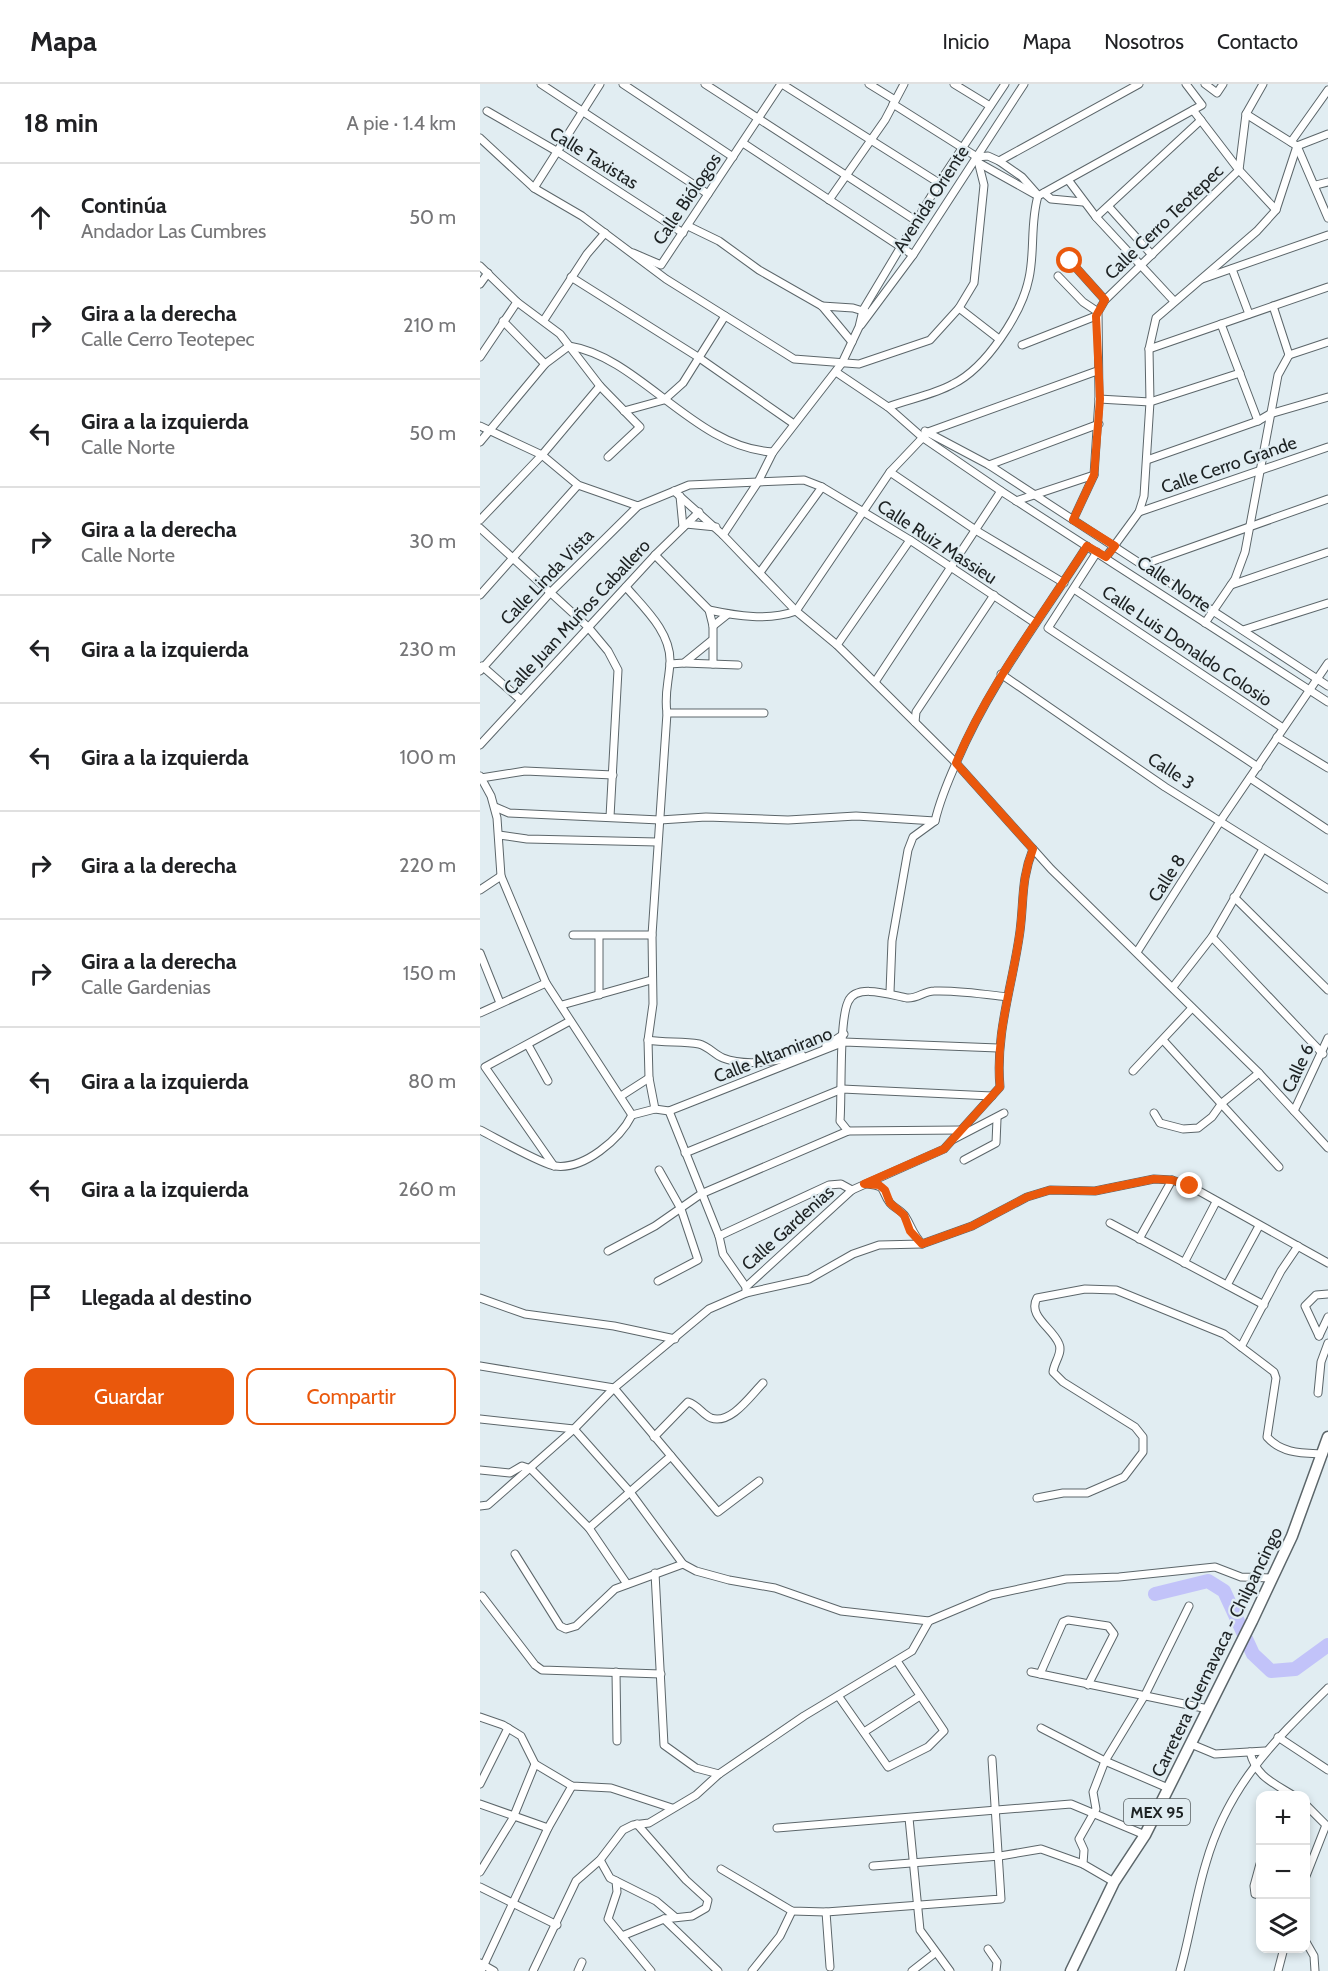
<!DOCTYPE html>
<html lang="es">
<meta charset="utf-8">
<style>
body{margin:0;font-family:Cabin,sans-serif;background:#f6f6f6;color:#202124}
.controls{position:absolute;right:18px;bottom:18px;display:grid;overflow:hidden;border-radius:12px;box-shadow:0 3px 9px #0003}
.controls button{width:54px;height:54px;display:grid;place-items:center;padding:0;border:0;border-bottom:2px solid #e0e0e0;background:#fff;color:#202124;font:30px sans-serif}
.stop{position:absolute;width:18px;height:18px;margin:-14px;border:4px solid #ea580c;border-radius:50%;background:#fff}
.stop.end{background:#ea580c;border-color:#fff;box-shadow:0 2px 6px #0008}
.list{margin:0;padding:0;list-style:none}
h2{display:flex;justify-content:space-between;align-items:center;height:78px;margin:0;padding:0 24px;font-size:26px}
h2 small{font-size:20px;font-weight:400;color:#757577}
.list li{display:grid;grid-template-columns:39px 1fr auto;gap:18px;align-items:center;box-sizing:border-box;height:108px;padding:0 24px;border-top:2px solid #e0e0e0}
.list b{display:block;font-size:22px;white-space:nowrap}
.list p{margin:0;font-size:20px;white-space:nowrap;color:#757577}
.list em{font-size:20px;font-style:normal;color:#757577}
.actions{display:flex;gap:12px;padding:18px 24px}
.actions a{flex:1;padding:14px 0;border:2px solid #ea580c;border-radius:12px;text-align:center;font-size:21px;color:#ea580c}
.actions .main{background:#ea580c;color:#fff}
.icon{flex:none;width:33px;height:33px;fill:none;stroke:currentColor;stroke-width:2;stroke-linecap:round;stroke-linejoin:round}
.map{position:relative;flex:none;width:848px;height:1887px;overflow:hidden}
header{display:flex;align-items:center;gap:36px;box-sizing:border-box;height:84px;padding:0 30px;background:#fff;border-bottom:2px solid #e0e0e0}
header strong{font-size:28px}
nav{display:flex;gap:33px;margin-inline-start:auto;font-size:21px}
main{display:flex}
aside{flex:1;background:#fff}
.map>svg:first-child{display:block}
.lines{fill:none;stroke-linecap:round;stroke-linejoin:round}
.river{stroke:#c2c3f9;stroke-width:14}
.minor-casing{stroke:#5c666a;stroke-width:9}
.primary-casing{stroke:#5c666a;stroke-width:13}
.minor{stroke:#fff;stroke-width:7}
.primary{stroke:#fff;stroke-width:10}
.route{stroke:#ea580c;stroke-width:8}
.labels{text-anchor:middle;stroke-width:4.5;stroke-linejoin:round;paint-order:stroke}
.shield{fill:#e1edf2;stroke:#585f61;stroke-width:1.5}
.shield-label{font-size:16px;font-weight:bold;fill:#1d2223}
.street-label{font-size:18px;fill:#1d2223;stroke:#e1edf2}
</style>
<header>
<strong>Mapa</strong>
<nav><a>Inicio</a><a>Mapa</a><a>Nosotros</a><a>Contacto</a></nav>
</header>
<main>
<aside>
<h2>18 min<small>A pie · 1.4 km</small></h2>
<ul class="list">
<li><svg class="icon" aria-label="ahead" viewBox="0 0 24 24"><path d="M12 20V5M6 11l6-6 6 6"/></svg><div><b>Continúa</b><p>Andador Las Cumbres</p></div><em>50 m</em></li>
<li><svg class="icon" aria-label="right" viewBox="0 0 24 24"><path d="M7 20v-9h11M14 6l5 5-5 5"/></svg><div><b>Gira a la derecha</b><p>Calle Cerro Teotepec</p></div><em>210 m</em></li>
<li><svg class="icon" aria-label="left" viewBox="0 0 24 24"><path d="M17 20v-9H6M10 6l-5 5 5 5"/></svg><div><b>Gira a la izquierda</b><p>Calle Norte</p></div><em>50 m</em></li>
<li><svg class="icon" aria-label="right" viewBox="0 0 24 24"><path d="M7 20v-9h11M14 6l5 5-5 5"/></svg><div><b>Gira a la derecha</b><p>Calle Norte</p></div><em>30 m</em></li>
<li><svg class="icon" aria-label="left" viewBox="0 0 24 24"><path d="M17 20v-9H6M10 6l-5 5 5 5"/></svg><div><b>Gira a la izquierda</b></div><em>230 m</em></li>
<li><svg class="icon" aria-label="left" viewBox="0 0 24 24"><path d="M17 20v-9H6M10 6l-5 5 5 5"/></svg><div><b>Gira a la izquierda</b></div><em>100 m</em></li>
<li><svg class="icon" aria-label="right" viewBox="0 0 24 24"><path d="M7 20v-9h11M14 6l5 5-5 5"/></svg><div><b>Gira a la derecha</b></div><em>220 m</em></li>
<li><svg class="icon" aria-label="right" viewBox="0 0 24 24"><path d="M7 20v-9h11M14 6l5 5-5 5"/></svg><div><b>Gira a la derecha</b><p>Calle Gardenias</p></div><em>150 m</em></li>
<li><svg class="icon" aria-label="left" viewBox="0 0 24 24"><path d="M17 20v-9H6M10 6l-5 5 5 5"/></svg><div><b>Gira a la izquierda</b></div><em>80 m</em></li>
<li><svg class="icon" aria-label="left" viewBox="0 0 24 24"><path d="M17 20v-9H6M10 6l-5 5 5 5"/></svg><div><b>Gira a la izquierda</b></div><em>260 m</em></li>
<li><svg class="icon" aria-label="arrive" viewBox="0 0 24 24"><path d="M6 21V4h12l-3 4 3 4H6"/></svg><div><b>Llegada al destino</b></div></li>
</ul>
<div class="actions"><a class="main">Guardar</a><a>Compartir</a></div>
</aside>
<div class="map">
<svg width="848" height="1887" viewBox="0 0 848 1887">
<rect width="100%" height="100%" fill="#e1edf2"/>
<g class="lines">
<!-- river -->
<path class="river" d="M675,1510L728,1497L744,1507L773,1570L791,1587L815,1585L848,1561"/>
<!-- minor casing -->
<g class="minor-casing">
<g id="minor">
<path d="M61,0L228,110"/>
<path d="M143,0L253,73"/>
<path d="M225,0L438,138"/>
<path d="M302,0L459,99"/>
<path d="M389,0L415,16"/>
<path d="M474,0L510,22"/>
<path d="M725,0L737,9L743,0"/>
<path d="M413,20L497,73"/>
<path d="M713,26L759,86L796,126"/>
<path d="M7,27L78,68L203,149"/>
<path d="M766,30L817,62L848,134"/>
<path d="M0,54L54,104L102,132L186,195L314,275L379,280L450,256L479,224L494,199L504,101L497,73"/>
<path d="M811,58L848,6"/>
<path d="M263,59L433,171"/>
<path d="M817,62L848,50"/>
<path d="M497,73L508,72L519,77L659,0"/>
<path d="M519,77L542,93L557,110"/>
<path d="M499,79L558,112"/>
<path d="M589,97L616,133L693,216"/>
<path d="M836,101L848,98"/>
<path d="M54,104L120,0"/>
<path d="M564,109L571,115L603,118"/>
<path d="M349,116L405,36L424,0"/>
<path d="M629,123L672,171"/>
<path d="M616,133L721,36"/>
<path d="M208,142L239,157L279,186L342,222L372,258"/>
<path d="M153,169L181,181L301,0"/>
<path d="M590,177L625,216"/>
<path d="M0,182L37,218L80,250L120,302L160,343L128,373"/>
<path d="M752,185L769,230"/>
<path d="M578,192L603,218L618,228"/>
<path d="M91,193L218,273L314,340"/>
<path d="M722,195L848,151"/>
<path d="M0,200L8,189"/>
<path d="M342,222L373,224L386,228"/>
<path d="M793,222L809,271"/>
<path d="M479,224L519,255"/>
<path d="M64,236L107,170L125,149"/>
<path d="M23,237L65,280"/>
<path d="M741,240L778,337"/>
<path d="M381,241L433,171L544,0"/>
<path d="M542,261L616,232"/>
<path d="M669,265L848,203"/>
<path d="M809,271L848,258"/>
<path d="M0,273L37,218"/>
<path d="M356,288L408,323L442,353L521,407L848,618"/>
<path d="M619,315L670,318L760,289"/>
<path d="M408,323C429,315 453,311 473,300C506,284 542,229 549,194C555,167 550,139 558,112L722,21L706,0"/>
<path d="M144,327L184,316L203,299L245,232"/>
<path d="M0,342L62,371L98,401L158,422L209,401L324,396L342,403L430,456L555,539"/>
<path d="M445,347L509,381L848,602"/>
<path d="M0,358L65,280L89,262C160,273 214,364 293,368"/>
<path d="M667,376L778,337L790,330L848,313"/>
<path d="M509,381L619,340"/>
<path d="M410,388L497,447L584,499"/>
<path d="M194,407L243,451L316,527L357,561L476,679L571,785L779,989L848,1064"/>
<path d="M200,412L203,443"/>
<path d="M536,417L614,391"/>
<path d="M659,428L848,363"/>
<path d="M0,436L62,371L120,302"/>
<path d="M593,436L614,391L619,315L618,228L625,216L759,86L766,30L783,0"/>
<path d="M206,440L236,443"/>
<path d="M0,444L108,543L128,567L138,586L130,733"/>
<path d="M243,451L278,398L293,368L362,279L379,243L383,226L459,99L525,0"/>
<path d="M617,468L568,544L778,683"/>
<path d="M175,471L229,526L233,542V580"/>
<path d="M626,473L659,428L664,412L670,318L669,265L676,234L777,147L796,126L817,62"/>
<path d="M662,481L848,415"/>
<path d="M281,487L342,403"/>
<path d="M751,501L848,468"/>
<path d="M146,503C164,524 191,548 190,578C189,598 184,609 187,629L172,851L173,920L168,956L169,994L175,1025L189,1027L364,958L518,964"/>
<path d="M594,505L803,644"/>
<path d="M0,511L98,401"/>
<path d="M229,526C257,532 289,537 316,527L410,388L448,348L617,287"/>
<path d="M725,539L755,495L765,468L798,291L809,271"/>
<path d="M233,542L248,530"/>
<path d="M763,546L848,519"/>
<path d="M357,561L430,456"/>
<path d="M204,579L258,581"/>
<path d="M190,580L204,579L231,557"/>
<path d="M2,582L41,616"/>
<path d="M0,587L70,509L158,422"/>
<path d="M521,590L685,703L848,805"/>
<path d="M395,598L521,407"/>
<path d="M187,629H284"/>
<path d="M435,638L436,628L514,511"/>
<path d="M797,653L848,684"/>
<path d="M0,661L175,471L219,428"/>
<path d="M0,692L11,712L17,734L21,792L66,899L152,1031"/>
<path d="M1,694L45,687L133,691"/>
<path d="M770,694L848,746"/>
<path d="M15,723L29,729L180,736L226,733L308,736L376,732L455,737"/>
<path d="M19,751L47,755L177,758"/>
<path d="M0,806L21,792"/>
<path d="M754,813L848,906"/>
<path d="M93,851H172"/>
<path d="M732,853L843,970"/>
<path d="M657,868L741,736L848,579"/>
<path d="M0,869L20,919"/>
<path d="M693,903L732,853L783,765"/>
<path d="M410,908L412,857L428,766L433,753L455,737C460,716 468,697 477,677C510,599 562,533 607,462"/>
<path d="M119,911V852"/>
<path d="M82,921L171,896"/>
<path d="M0,929L66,899"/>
<path d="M168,956C185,959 202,957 219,960C228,962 235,971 243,974C266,983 299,977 322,971"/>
<path d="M683,956L799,1083"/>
<path d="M48,961L68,997"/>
<path d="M346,962L364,950"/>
<path d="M653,987L712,924"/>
<path d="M141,1012L169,994"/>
<path d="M189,1027L239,1152L243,1170L266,1203"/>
<path d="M814,1027L848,954"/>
<path d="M674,1029L680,1039L703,1045L718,1044L732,1033L742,1019L779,989"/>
<path d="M152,1031L175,1025"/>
<path d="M0,1046C14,1053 63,1081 75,1082C104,1086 140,1055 152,1031"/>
<path d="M368,1047L360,1037C362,1011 359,938 368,918C376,898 414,912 427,914C436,915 445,907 454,907C478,906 503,910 527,913"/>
<path d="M474,1055L524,1029"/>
<path d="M205,1069L362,1005L512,1012"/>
<path d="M484,1076L516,1059L517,1035"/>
<path d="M74,1082L5,983L90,937"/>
<path d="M387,1100C408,1102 400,1106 410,1119C414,1124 421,1126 425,1132C432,1143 432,1149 442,1160"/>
<path d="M630,1139L784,1221"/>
<path d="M239,1152L349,1101L361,1100L372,1106"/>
<path d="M659,1155L692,1096"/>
<path d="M128,1167L175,1142L221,1110L368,1047L481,1046"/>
<path d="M704,1179L736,1118"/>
<path d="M178,1197L218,1176L201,1125L179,1086"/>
<path d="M747,1201L779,1142"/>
<path d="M266,1209V1203L372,1106L464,1065L520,1003C515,949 533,900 540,847C544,816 541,795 553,765"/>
<path d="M0,1214L45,1230L134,1242L195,1255"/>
<path d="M839,1252L825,1222L836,1211L848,1210"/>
<path d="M839,1252L848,1233"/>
<path d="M761,1263L801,1187L818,1162"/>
<path d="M0,1282L134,1304L238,1428L279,1397"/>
<path d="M838,1309L841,1278L848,1259"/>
<path d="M0,1335L94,1345L150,1408L203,1480L216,1487L249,1496L295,1504L361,1527L449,1537"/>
<path d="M174,1353L208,1318C218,1321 222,1330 231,1334C251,1341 271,1311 283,1299"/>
<path d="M0,1386L30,1389L42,1382L51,1385L109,1444L147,1500"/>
<path d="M557,1414L583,1409H607L644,1393L663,1368V1353L655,1343L583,1298L573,1288C574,1278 583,1269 579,1260C573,1244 547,1232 557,1214L605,1205L636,1206L744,1250L794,1288L796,1294L787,1353C802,1370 823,1369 843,1370"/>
<path d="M0,1422L8,1421L94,1345L134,1304L229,1225L266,1209L329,1195L373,1170L399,1161L442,1160L492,1142L547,1113L570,1106L615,1107L674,1095L692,1096L710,1102L848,1179"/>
<path d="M109,1444L191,1372"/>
<path d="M35,1470L80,1542L86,1545L96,1542L135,1505L203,1480"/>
<path d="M175,1489L184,1661L216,1684L239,1690"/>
<path d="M2,1512L55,1581L62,1586L181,1590"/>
<path d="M136,1588L137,1657"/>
<path d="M551,1588L728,1625"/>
<path d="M560,1590L583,1538L588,1536L628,1542L634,1550L608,1601"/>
<path d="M359,1613L408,1683L448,1663L464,1647L417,1577"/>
<path d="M0,1633L23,1641L41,1652L55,1680L92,1702L131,1704L192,1724"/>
<path d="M561,1644L625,1677L688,1704"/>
<path d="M384,1648L440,1612"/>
<path d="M798,1653L848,1686"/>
<path d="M711,1660L735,1670L785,1667"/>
<path d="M770,1668C776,1693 794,1699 814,1712"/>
<path d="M0,1700L28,1644"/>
<path d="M0,1720L68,1744"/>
<path d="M826,1721L846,1741L826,1792"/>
<path d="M429,1734L440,1846L470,1887"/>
<path d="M297,1744L591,1720L665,1751"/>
<path d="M120,1776L130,1794L136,1797L137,1808L128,1835L171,1887"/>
<path d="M780,1780L774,1802L775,1810L780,1811"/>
<path d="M393,1782L520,1772L561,1765L603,1780"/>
<path d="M241,1785L312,1827L346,1828L521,1815L512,1675"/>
<path d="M0,1788L33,1734L55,1680"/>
<path d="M136,1797L176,1817L195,1833"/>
<path d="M634,1798L603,1780L604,1766L599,1755L616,1725L613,1708L625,1677L665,1611L709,1522"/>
<path d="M0,1803L77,1841"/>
<path d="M346,1828L350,1883"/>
<path d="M184,1835L238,1887"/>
<path d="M142,1852L184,1835L212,1832L226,1824L228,1816L206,1796L157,1740"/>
<path d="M826,1858L834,1872L835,1887"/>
<path d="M508,1865L517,1878L516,1887"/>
<path d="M0,1879L14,1887"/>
<path d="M1,1887L68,1744L92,1702"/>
<path d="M53,1887L96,1797L120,1776L143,1746L153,1741L169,1739L216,1711L239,1690L324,1632L432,1567L449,1537L511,1511L586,1495L639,1493L735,1483L761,1493L792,1494"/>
<path d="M98,1887L102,1878"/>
<path d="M272,1887L300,1852L312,1827"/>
<path d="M432,1887L455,1869"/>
<path d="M700,1887C710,1852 715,1815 726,1779C748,1702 792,1659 848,1604"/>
<path d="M798,1887L804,1864"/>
</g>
</g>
<!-- primary casing -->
<g class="primary-casing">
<path id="primary" d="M591,1887L634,1798L665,1751L772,1537L812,1452L848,1353"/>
</g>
<!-- minor -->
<use href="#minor" class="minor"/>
<!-- primary -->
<use href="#primary" class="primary"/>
</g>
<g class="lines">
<!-- route -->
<path class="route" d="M590,177L625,216L616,232L620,315L614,391L593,436L635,462L626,473L607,462C561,534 509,600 476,679L553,765C541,795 544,816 540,847C533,900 515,949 520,1003L464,1065L384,1100L399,1101L405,1106L410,1119L424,1131L430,1147L442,1160L492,1142L547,1113L570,1106L615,1107L674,1095L692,1096L710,1102"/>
</g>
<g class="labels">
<!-- shield labels -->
<rect class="shield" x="644" y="1715" width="66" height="26" rx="4.5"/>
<g class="shield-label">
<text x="677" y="1734">MEX 95</text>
</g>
<!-- street labels -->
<g class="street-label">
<text transform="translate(114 74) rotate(32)" y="6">Calle Taxistas</text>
<text transform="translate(207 115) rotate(-56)" y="6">Calle Biólogos</text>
<text transform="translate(451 115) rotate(-57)" y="6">Avenida Oriente</text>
<text transform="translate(684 138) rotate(-44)" y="6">Calle Cerro Teotepec</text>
<text transform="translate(749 381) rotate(-19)" y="6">Calle Cerro Grande</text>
<text transform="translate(457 458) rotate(33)" y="6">Calle Ruiz Massieu</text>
<text transform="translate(67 493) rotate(-46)" y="6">Calle Linda Vista</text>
<text transform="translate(694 500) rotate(34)" y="6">Calle Norte</text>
<text transform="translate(97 533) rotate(-47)" y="6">Calle Juan Muños Caballero</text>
<text transform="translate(707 562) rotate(34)" y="6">Calle Luis Donaldo Colosio</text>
<text transform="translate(691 687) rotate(33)" y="6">Calle 3</text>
<text transform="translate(687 794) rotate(-57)" y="6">Calle 8</text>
<text transform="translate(293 971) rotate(-21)" y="6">Calle Altamirano</text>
<text transform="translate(818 984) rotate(-65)" y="6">Calle 6</text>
<text transform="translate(308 1144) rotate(-42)" y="6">Calle Gardenias</text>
<text transform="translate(737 1568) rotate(-64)" y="6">Carretera Cuernavaca - Chilpancingo</text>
</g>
</g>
</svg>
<div class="controls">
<button>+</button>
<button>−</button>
<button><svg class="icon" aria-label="layers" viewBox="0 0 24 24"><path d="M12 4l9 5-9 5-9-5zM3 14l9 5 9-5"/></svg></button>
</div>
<div class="stop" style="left:590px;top:177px"></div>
<div class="stop end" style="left:710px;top:1102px"></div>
</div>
</main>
